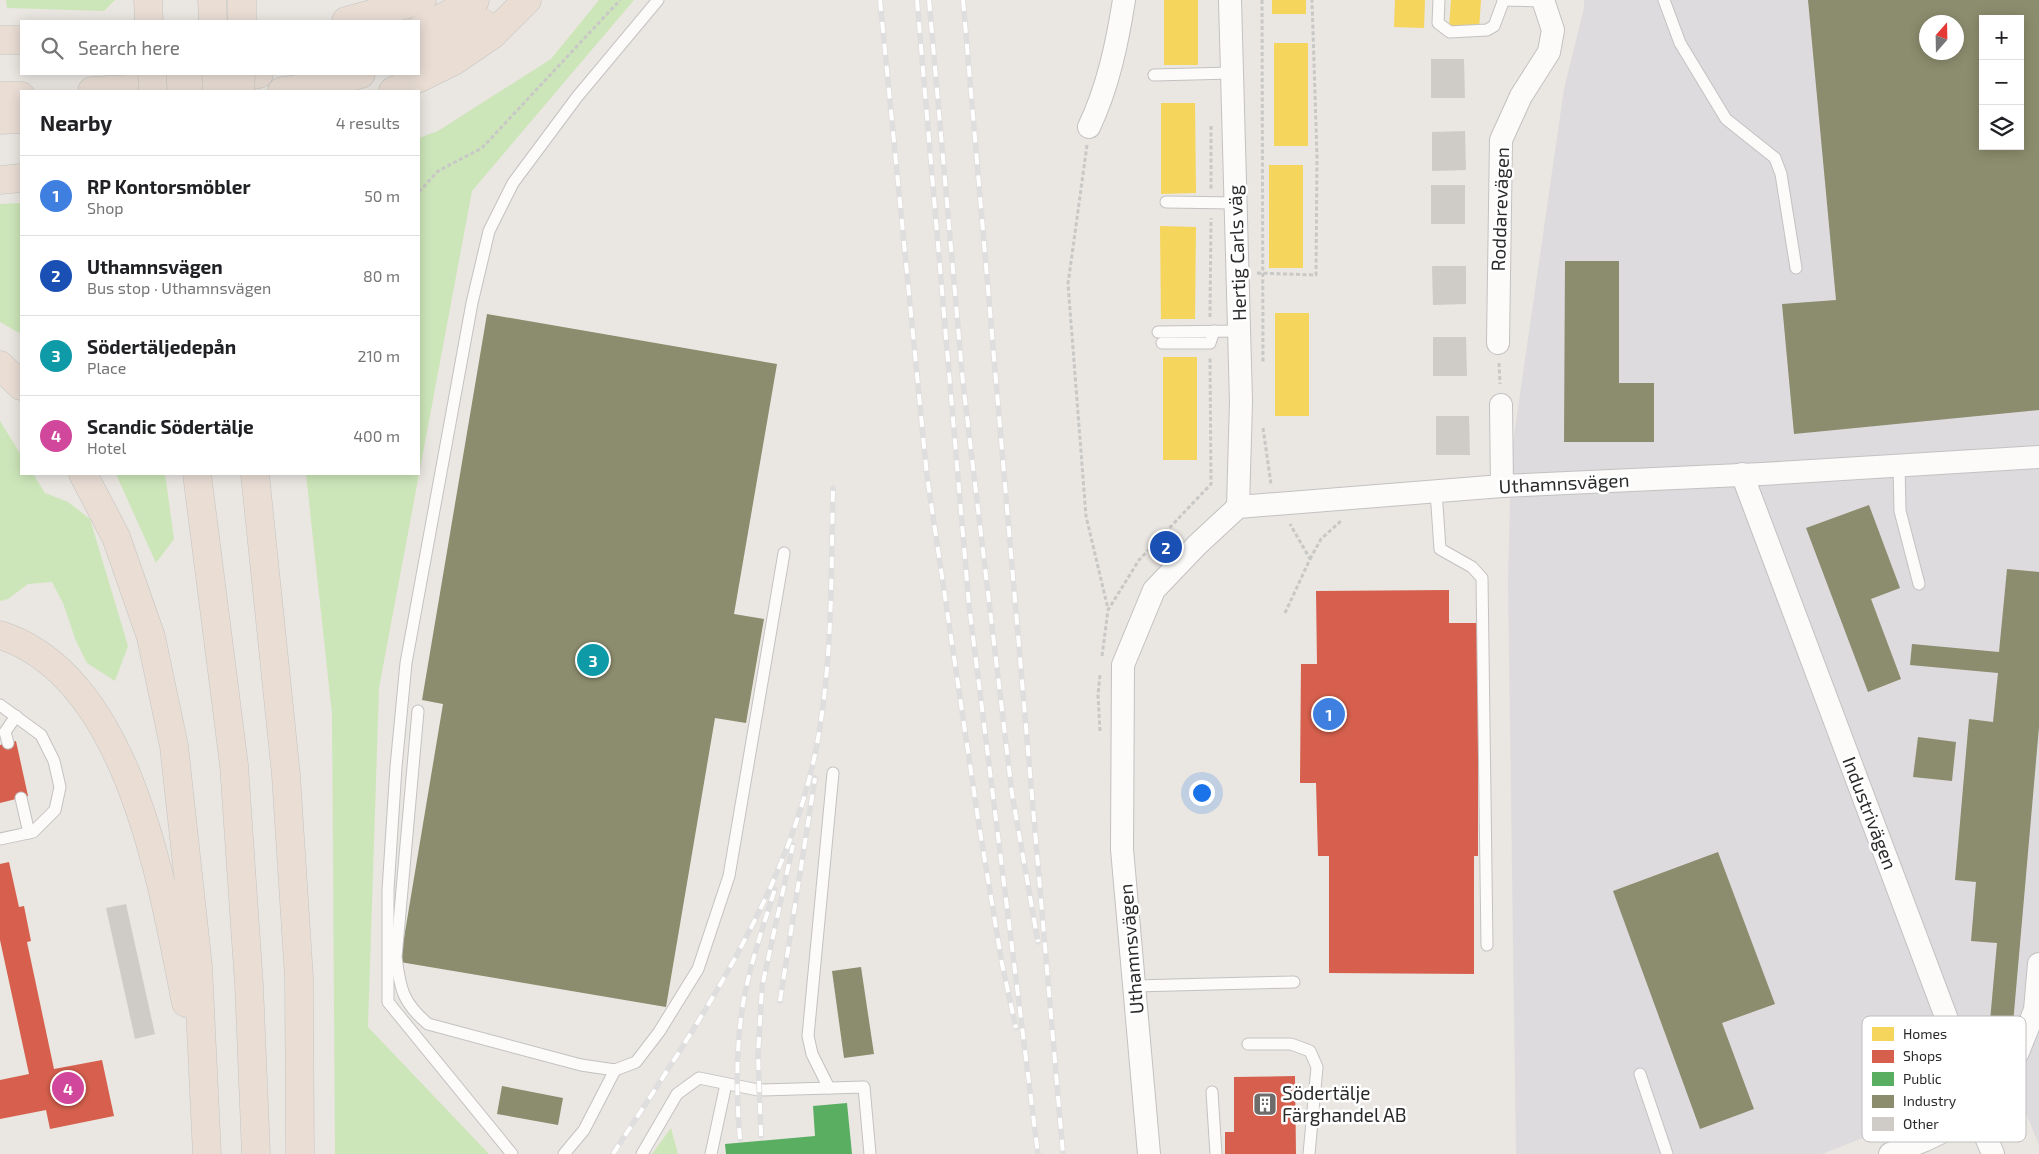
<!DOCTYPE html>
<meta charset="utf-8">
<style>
body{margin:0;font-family:"Exo 2",sans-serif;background:#f6f6f6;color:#202124}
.controls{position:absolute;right:15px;top:15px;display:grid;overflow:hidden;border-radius:0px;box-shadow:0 2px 12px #0003}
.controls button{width:45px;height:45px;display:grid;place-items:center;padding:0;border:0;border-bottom:1px solid #e0e0e0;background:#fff;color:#202124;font:25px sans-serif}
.compass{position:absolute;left:1919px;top:15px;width:45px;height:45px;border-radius:50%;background:#fff;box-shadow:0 2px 12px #0003;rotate:20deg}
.you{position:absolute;left:1201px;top:792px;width:18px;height:18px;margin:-12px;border:4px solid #fff;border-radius:50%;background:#1a73e8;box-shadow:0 0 0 8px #1a73e833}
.badge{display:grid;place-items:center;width:32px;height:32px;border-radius:50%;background:#0b8043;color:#fff;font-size:16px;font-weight:700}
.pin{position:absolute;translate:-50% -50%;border:2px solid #fff;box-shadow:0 1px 5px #0006}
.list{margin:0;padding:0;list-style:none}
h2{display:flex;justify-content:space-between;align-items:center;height:65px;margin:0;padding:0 20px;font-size:21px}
h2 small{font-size:16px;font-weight:400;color:#757577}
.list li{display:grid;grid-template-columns:32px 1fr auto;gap:15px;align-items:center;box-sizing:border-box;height:80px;padding:0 20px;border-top:1px solid #e0e0e0}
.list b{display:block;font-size:19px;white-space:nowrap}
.list p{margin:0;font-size:16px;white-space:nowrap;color:#757577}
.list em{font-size:16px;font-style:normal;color:#757577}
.icon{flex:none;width:28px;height:28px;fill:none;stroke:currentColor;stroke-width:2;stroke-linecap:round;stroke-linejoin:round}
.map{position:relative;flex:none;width:2039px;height:1154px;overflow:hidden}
.search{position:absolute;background:#fff;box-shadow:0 2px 12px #0003;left:20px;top:20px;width:400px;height:55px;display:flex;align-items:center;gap:12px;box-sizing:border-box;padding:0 18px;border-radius:0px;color:#757577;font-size:19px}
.panel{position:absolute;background:#fff;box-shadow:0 2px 12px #0003;left:20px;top:90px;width:400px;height:385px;border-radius:0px}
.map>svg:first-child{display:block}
.industrial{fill:#dddbdd;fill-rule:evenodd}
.green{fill:#cde6b9}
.homes{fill:#f6d55c}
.shops{fill:#d6604d}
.public{fill:#5aae61}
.industry{fill:#8c8c6e;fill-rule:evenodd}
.building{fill:#cfccc8}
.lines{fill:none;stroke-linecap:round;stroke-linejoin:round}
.service-casing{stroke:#c3c2c2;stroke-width:13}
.minor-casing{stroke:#c3c2c2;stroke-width:24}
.motorway-casing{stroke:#c5c4c2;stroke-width:29}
.path{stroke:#c8c8c7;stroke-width:3;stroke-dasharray:4 2.5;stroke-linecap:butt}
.service{stroke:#fcfbfa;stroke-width:11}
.minor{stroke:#fcfbfa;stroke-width:22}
.motorway{stroke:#e9ddd4;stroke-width:28}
.rail-casing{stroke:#dededf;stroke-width:5.5}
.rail{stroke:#fff;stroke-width:4;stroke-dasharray:11;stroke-linecap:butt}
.motorway-bridge-casing{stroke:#c5c4c2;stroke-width:29;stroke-linecap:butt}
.motorway-bridge{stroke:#e9ddd4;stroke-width:28}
.labels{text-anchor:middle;stroke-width:5;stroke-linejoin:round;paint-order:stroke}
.street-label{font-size:19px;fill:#2b2b2b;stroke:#fff}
.poi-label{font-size:19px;fill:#2b2b2b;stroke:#fff;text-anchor:start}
.key{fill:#fff;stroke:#bfbfbf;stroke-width:1}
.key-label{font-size:14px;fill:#2b2b2b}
</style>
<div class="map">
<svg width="2039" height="1154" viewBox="0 0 2039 1154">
<rect width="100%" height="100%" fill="#eae6e1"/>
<!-- industrial -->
<path class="industrial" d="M1584,0H2039V1145L2000,1049L1945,1106L1822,1154H1516L1508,583L1511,457L1564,89L1584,8ZM1983,19H2020V146H1983ZM1926,22H1956V52H1926Z"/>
<!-- green -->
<g class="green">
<path d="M6,0H115L104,11L7,8Z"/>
<path d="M599,0H634L472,191L379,688L368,1027L489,1154H335L332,714L306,474H419V138L438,131L551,59Z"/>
<path d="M21,203V334L0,322V204Z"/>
<path d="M0,421L21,455V474H33L45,493L68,502L90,519L128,646L115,681L87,663L76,641L63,603L52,582L28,584L8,599L0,601Z"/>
<path d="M116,474H165L174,539L156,563Z"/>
<path d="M671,1128L678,1154H652Z"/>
</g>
<!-- homes -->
<g class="homes">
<rect x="1164" y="0" width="34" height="65"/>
<rect x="1272" y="0" width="34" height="14"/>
<path d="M1395,0H1425L1424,28L1394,27Z"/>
<path d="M1451,0H1481L1479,30L1449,28Z"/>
<rect x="1274" y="43" width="34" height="103"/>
<path d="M1161,103H1195L1196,193L1161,194Z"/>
<rect x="1269" y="165" width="34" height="103"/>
<path d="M1160,226L1196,227L1195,319H1161Z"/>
<rect x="1275" y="313" width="34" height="103"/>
<rect x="1163" y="357" width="34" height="103"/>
</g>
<!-- shops -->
<g class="shops">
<path d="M1449,590V623H1478V856H1474V974L1329,973V856H1318L1316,783H1300L1301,664H1317L1316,591Z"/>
<path d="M16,741L28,796L0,803V745Z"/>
<path d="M9,862L19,907L24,906L31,941L27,942L54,1069L102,1060L114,1116L50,1129L46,1110L0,1119V1080L29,1074L0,940V864Z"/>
<path d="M1295,1076L1296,1154H1225V1132H1234V1077Z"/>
</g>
<!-- public -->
<path class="public" d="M847,1103L852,1154H726L725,1144L815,1136L813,1106Z"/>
<!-- industry -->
<g class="industry">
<path d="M1808,0H2039V410L1794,434L1782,304L1836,300ZM1983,19H2020V146H1983ZM1926,22H1956V52H1926Z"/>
<path d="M1565,261H1619V383H1654V442H1564Z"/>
<path d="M487,314L777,364L734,614L764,619L746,723L715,718L666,1007L400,962L443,704L422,700Z"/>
<path d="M1869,505L1900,588L1871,599L1901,679L1868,692L1806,528Z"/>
<path d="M2007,569L2039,572V727L2013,1024L1990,1021L1997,943L1971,941L1976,882L1955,880L1969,719L1993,722L1998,673L1910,665L1912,644L1999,652Z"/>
<path d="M1918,737L1956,742L1952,781L1913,777Z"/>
<path d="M1718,852L1775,1004L1722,1023L1754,1109L1700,1129L1613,891Z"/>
<path d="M861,967L874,1054L844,1058L832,971Z"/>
<path d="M502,1086L563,1098L558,1125L497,1114Z"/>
</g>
<!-- building -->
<g class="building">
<path d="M1431,59H1464L1465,98H1431Z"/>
<path d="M1465,131L1466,170L1432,171V132Z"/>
<rect x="1431" y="185" width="34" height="39"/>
<path d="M1432,266H1466V304L1433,305Z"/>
<path d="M1433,337H1466L1467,376H1433Z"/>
<path d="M1436,416H1469L1470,455H1436Z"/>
<path d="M126,904L155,1034L135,1039L106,908Z"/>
</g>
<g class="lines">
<!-- service casing -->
<g class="service-casing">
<g id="service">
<path d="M1439,0L1438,23L1450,32L1487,30L1494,26L1503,2"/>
<path d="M1503,0L1543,1"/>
<path d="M1664,0L1680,43L1726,119L1775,158L1781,174L1796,268"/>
<path d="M1154,75L1232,73"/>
<path d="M1166,202L1236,203"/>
<path d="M1158,332L1239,331"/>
<path d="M1162,343H1210L1214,331"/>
<path d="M1899,465L1900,511L1919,584"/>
<path d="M1436,491L1440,549L1472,567L1482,578L1487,945"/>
<path d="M0,705L41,735L54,761L60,787L55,810L33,832L0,839"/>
<path d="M418,711L396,957C400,989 403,1003 428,1024L581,1065L615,1070L636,1062L659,1032L698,969L729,876L784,553"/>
<path d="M8,743L5,732L16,716"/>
<path d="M21,798L29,833"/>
<path d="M1134,986L1294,982"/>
<path d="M1248,1044H1291L1310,1051L1317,1067L1309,1154"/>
<path d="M1640,1074L1667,1154"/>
<path d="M829,1088L812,1054L808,1036L833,773"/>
<path d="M1212,1092L1216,1154"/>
<path d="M512,1154L388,1002V890L396,767L406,663L472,303L489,231L513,183L577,97L658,0"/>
<path d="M564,1154L584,1130L615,1070"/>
<path d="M642,1154L677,1094L699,1078L758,1090L864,1087L870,1154"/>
<path d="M711,1154L726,1084"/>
</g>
</g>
<!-- minor casing -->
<g class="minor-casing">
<g id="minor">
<path d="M1230,0L1241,401L1238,507"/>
<path d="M1089,127C1108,87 1117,44 1124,0"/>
<path d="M1498,343L1501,140L1521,96L1549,52L1553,30L1543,0"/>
<path d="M1501,405L1502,486"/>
<path d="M1742,474L1948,1022L1977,1115L1993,1154"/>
<path d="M1149,1154L1122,849L1123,665L1154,590L1197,545L1238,507L1502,486L1762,474L2039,457"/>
<path d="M1890,1154L1925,1140L1977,1115L1994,1091L2018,1052L2035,1010L2039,964"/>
</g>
</g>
<!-- motorway casing -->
<g class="motorway-casing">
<g id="motorway">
<path d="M148,0L149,21"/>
<path d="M212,0L213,21"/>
<path d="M242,21V0"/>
<path d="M346,21L422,0"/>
<path d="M419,30L475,0"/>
<path d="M0,40H21"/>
<path d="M419,54L438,47L483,23"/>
<path d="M92,91L182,86L259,74"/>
<path d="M282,91L317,86L361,74"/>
<path d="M393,91L454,61L492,35L527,0"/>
<path d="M0,96H21"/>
<path d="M0,120L21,119"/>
<path d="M0,180L21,178"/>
<path d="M0,365L21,386"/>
<path d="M83,474L116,537L151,637L174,746L198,966L207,1154"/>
<path d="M197,474L234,765L249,985L256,1154"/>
<path d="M255,474L286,775L299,978L300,1154"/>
<path d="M0,635C130,676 163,888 186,1003"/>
</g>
</g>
<!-- path -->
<g class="path">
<path d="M1262,0L1263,362"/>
<path d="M1211,126V189"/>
<path d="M1087,145L1068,284L1086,516L1108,609"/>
<path d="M419,192L438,171L482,148L620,0"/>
<path d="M1257,273L1316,275L1317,157L1312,0"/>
<path d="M1210,317L1211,218"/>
<path d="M1499,363L1500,384"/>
<path d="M1263,428L1271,484"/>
<path d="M1310,559L1321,539L1342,520"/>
<path d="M1285,613L1310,559L1290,524"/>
<path d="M1102,656L1108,610L1139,560L1211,484L1210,358"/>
<path d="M1100,731L1098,695L1100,675"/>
</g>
<!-- service -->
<use href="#service" class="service"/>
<!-- minor -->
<use href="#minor" class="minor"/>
<!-- motorway -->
<use href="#motorway" class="motorway"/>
<!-- rail casing -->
<g class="rail-casing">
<g id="rail">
<path d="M880,0L927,476L979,825L1002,964L1016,1028"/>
<path d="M917,0L969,605L1038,1154"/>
<path d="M929,0L963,383L1012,794L1038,942"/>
<path d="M963,0L1063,1154"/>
<path d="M780,1001L815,778"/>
<path d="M761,1136L758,1055L762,987L793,845"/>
<path d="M740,1139C736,1095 736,1047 743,1004C750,964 763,927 775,889"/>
<path d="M613,1154C692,1032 782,904 814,759C833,670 831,578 833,488"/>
</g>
</g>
<!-- rail -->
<use href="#rail" class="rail"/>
<!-- motorway-bridge casing -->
<g class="motorway-bridge-casing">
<g id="motorway-bridge">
<path d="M152,74L153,91"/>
<path d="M216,74L217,91"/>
<path d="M240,91L241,74"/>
</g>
</g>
<!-- motorway-bridge -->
<use href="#motorway-bridge" class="motorway-bridge"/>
</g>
<!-- icons -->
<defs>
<g id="building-square" transform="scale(1.25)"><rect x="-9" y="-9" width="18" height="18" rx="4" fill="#6e6c6b" stroke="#fff"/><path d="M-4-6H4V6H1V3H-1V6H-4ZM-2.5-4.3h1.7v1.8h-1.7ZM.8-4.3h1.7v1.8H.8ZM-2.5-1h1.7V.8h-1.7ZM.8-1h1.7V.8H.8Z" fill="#fff"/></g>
</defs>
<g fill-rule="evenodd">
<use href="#building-square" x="1265" y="1104"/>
</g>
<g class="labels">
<!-- street labels -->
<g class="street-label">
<text transform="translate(1500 209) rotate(-88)" y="7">Roddarevägen</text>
<text transform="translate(1237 253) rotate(-92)" y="7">Hertig Carls väg</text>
<text transform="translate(1564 483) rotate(-3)" y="7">Uthamnsvägen</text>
<text transform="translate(1870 813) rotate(69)" y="7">Industrivägen</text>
<text transform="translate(1131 949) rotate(-95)" y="7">Uthamnsvägen</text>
</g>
<!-- poi labels -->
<g class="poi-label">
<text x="1282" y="1100">Södertälje<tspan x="1282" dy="22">Färghandel AB</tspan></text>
</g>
</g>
<!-- legend -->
<rect x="1862" y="1016" width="164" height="126" rx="8" class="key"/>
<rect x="1872" y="1027" width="22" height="14" fill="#f6d55c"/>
<rect x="1872" y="1050" width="22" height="13" fill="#d6604d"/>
<rect x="1872" y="1072" width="22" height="14" fill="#5aae61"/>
<rect x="1872" y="1095" width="22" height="13" fill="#8c8c6e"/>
<rect x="1872" y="1117" width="22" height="14" fill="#cfccc8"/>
<g class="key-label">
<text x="1903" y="1039">Homes</text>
<text x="1903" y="1061">Shops</text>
<text x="1903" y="1084">Public</text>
<text x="1903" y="1106">Industry</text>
<text x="1903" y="1129">Other</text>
</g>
</svg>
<div class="controls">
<button>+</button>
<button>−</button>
<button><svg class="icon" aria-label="layers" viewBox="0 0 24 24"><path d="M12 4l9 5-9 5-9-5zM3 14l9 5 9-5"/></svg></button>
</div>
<svg class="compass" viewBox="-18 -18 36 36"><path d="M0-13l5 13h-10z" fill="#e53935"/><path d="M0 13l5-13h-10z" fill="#757577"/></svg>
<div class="you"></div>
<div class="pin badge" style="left:1329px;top:714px;background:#3f7fe0">1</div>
<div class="pin badge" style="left:1166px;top:547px;background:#1a4fb4">2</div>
<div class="pin badge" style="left:593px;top:660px;background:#0f9aa8">3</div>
<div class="pin badge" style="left:68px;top:1088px;background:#d1479c">4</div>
<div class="search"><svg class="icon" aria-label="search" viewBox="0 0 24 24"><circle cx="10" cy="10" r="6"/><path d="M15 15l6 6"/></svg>Search here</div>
<section class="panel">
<h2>Nearby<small>4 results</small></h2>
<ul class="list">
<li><span class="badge" style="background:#3f7fe0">1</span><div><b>RP Kontorsmöbler</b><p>Shop</p></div><em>50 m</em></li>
<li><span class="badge" style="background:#1a4fb4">2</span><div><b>Uthamnsvägen</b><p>Bus stop · Uthamnsvägen</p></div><em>80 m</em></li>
<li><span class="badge" style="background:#0f9aa8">3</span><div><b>Södertäljedepån</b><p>Place</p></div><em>210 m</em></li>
<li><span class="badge" style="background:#d1479c">4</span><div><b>Scandic Södertälje</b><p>Hotel</p></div><em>400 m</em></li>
</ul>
</section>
</div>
